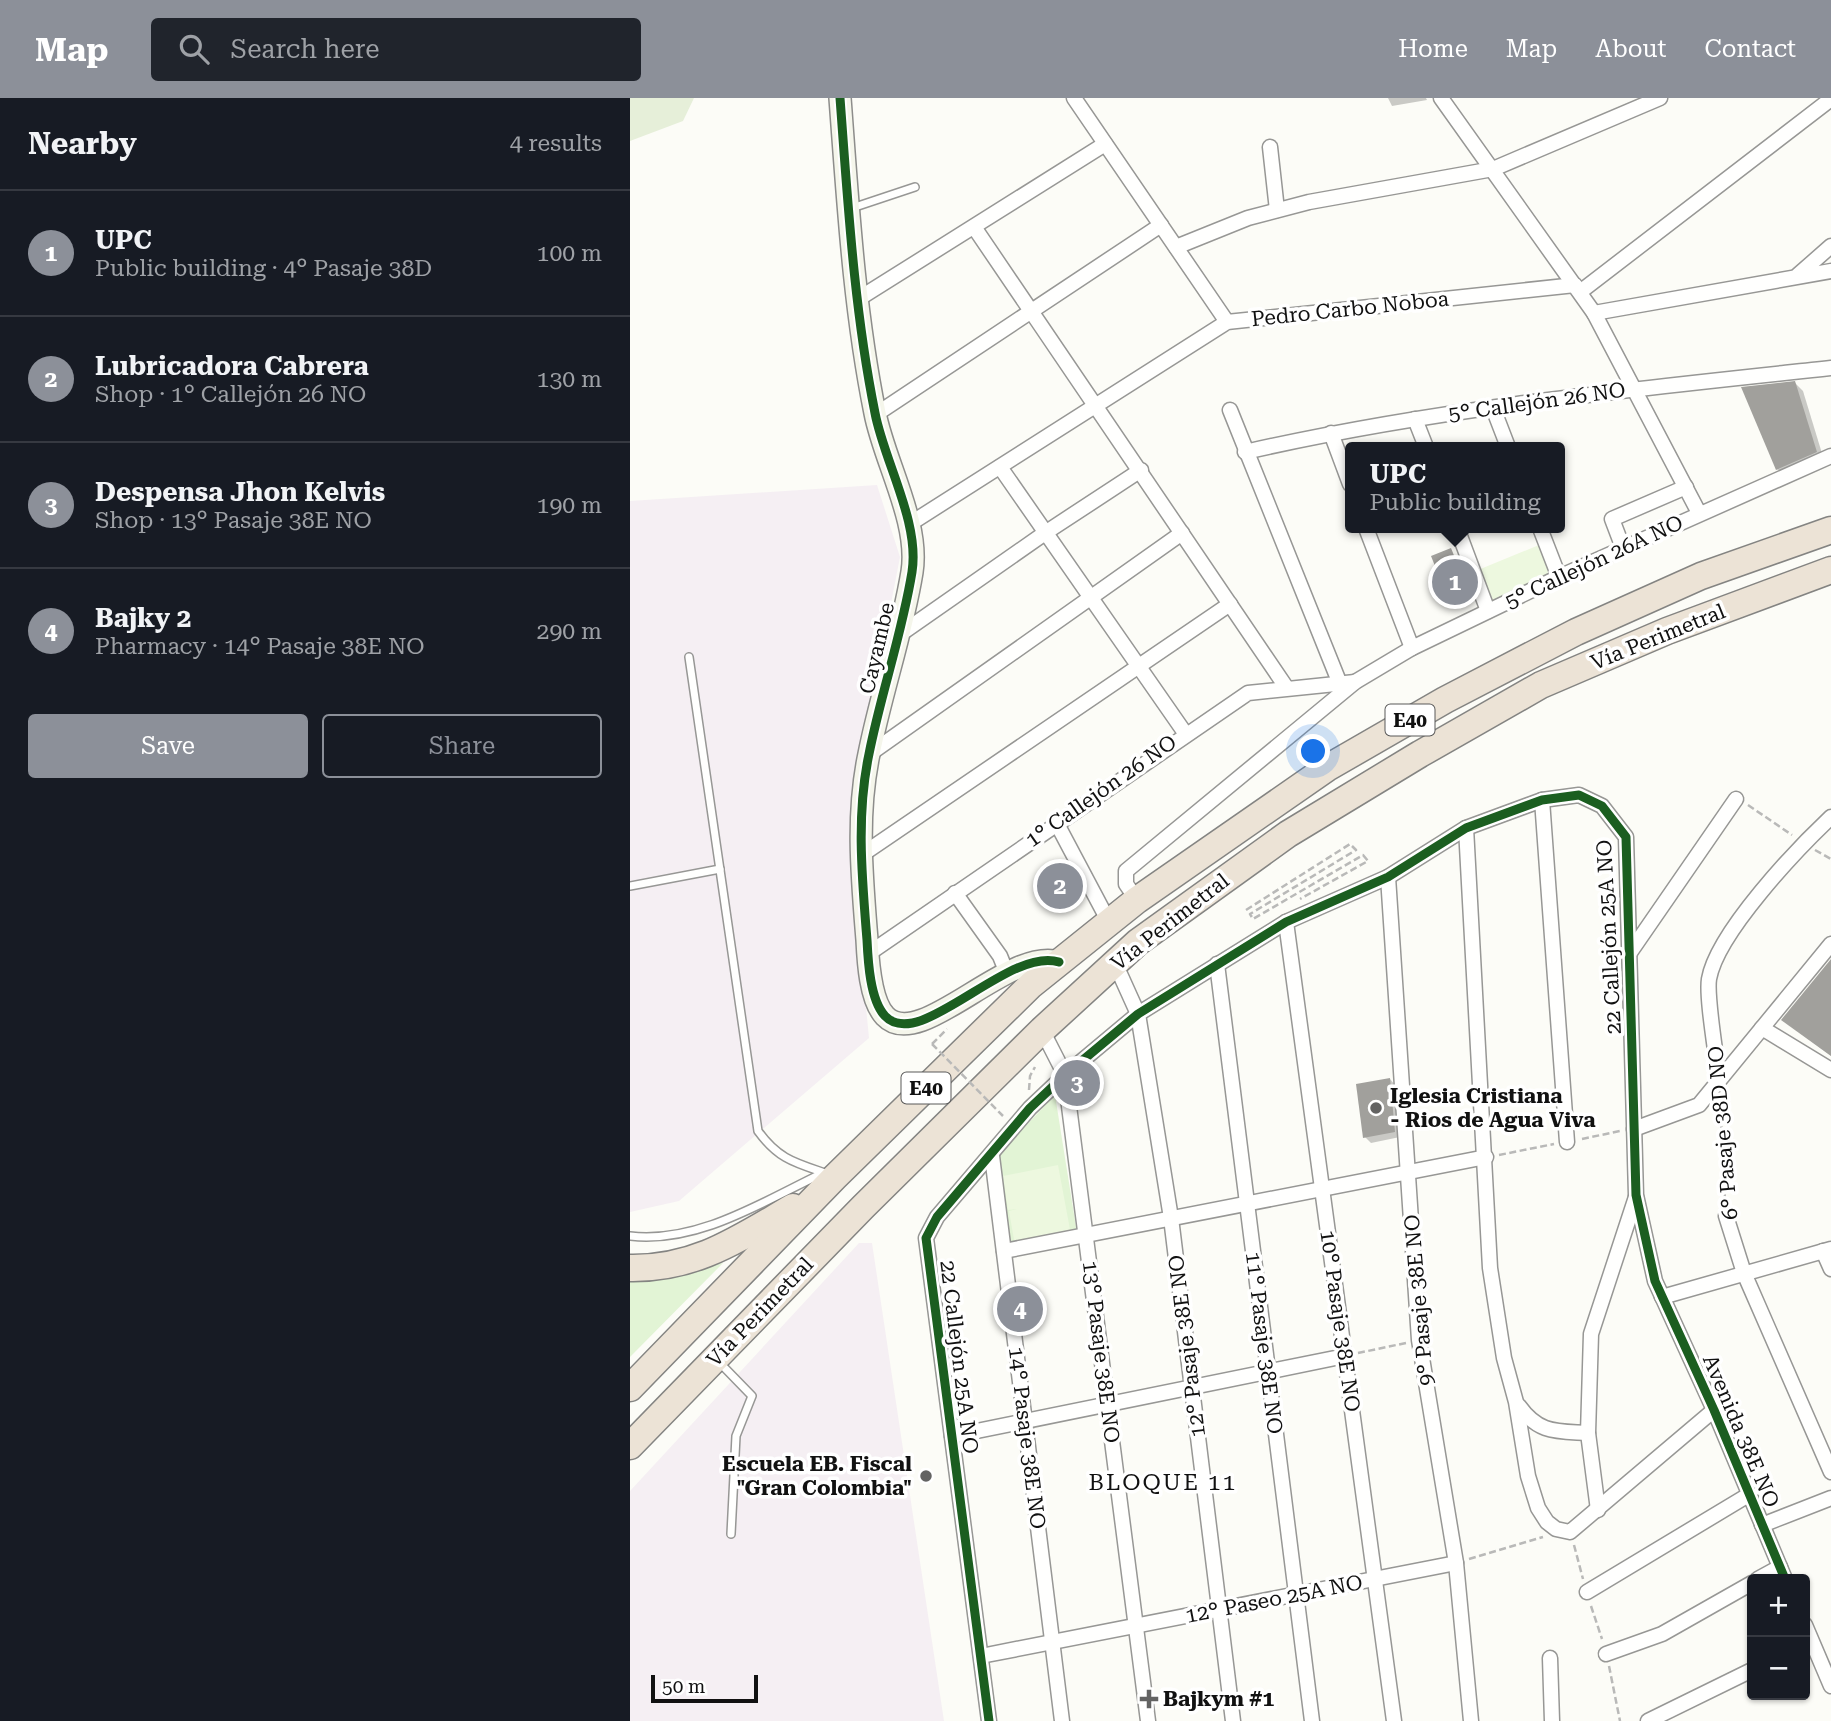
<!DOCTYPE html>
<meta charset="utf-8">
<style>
body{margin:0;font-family:"Roboto Serif",serif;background:#20242c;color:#f1f3f6}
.controls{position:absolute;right:21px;bottom:21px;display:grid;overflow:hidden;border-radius:7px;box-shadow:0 2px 5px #0004}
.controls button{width:63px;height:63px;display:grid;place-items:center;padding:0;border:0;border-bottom:2px solid #363941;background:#171b24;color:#f1f3f6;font:35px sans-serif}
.scale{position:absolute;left:21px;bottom:18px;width:107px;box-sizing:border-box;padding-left:7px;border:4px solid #111;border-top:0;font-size:19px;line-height:24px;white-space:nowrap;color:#111;-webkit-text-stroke:5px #fff;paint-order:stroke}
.you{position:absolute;left:684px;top:654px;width:24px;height:24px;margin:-18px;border:5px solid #fff;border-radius:50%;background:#1a73e8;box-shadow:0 0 0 10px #1a73e833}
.badge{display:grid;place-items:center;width:46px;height:46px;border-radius:50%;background:#8c9099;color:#fff;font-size:23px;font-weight:700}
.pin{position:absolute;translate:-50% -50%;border:4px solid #fff;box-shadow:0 2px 7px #0006}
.popup{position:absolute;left:715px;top:344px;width:220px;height:91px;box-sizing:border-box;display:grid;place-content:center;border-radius:7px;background:#171b24;filter:drop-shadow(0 2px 5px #0005);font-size:23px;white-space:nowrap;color:#9ea1a6}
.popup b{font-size:26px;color:#f1f3f6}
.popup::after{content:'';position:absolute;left:50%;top:100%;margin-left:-14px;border:14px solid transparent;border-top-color:#171b24}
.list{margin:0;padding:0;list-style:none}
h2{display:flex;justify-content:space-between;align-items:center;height:91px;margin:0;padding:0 28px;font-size:30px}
h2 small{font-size:23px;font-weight:400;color:#9ea1a6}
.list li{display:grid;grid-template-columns:46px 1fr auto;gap:21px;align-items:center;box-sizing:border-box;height:126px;padding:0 28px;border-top:2px solid #363941}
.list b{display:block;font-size:26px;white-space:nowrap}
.list p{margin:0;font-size:23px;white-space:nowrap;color:#9ea1a6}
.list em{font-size:23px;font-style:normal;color:#9ea1a6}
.actions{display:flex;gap:14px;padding:21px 28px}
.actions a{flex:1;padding:16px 0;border:2px solid #8c9099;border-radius:7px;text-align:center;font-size:24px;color:#8c9099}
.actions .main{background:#8c9099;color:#fff}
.icon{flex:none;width:38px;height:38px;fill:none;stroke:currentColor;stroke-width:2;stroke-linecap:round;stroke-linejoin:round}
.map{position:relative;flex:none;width:1201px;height:1623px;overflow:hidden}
header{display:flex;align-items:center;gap:42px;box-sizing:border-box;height:98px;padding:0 35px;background:#8c9099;color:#fff}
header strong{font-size:33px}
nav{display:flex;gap:38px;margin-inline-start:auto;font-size:24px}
.search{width:490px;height:63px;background:#20242c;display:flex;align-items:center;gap:18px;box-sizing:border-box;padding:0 24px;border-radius:7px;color:#9ea1a6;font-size:26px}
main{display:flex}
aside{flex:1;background:#171b24}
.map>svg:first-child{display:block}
.industrial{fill:#f5eff3}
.green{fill:#e2f4d5}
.cemetery{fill:#e6efd9}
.pitch{fill:#edf8df}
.shadow{fill:#0003}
.building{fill:#a1a09c}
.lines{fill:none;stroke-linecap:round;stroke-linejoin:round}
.lane-casing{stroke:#979795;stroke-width:10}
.street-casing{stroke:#979795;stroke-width:17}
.secondary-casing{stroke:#8d8d8b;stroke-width:24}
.highway-casing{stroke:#848482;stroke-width:29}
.path{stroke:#b9b9b8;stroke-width:2.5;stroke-dasharray:7 3.5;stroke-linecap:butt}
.lane{stroke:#fffffe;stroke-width:7}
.street{stroke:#fffffe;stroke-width:14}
.secondary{stroke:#f5f6eb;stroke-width:21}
.highway{stroke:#ece3d6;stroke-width:26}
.path-bridge{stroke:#b9b9b8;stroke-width:2.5;stroke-dasharray:7 3.5;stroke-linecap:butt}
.cycleway-casing{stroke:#fff;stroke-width:13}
.cycleway{stroke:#1b5e20;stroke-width:9}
.poi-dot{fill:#636362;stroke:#fff;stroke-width:2.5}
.labels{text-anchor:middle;stroke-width:7;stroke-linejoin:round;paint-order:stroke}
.shield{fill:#fff;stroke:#585858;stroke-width:2}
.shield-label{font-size:19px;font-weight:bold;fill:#111}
.street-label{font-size:21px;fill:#111;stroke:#fff}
.poi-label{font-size:21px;font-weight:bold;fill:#111;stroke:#fff;text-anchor:start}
.neighbourhood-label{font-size:23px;letter-spacing:2px;fill:#111;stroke:#fff}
</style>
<header>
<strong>Map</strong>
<div class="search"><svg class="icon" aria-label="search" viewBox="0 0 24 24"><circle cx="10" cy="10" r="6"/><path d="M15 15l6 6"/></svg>Search here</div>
<nav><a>Home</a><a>Map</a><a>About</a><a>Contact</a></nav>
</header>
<main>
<aside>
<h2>Nearby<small>4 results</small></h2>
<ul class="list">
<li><span class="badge">1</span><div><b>UPC</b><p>Public building · 4° Pasaje 38D</p></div><em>100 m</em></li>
<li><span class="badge">2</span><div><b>Lubricadora Cabrera</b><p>Shop · 1° Callejón 26 NO</p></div><em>130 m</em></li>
<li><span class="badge">3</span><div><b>Despensa Jhon Kelvis</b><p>Shop · 13° Pasaje 38E NO</p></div><em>190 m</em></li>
<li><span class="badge">4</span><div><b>Bajky 2</b><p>Pharmacy · 14° Pasaje 38E NO</p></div><em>290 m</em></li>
</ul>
<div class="actions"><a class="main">Save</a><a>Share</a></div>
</aside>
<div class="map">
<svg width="1201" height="1623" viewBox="0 0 1201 1623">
<rect width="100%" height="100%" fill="#fcfcf7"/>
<!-- industrial -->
<g class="industrial">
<path d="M247,387L270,459L244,593L222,764L239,940L49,1103L0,1114V403Z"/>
<path d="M229,1145H242L314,1623H0V1393Z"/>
</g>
<!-- green -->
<g class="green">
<path d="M425,997L447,1135L380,1148L366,1059Z"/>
<path d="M93,1165L0,1259V1181L9,1182Z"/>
</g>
<!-- cemetery -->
<path class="cemetery" d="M0,0H64L53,23L0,43Z"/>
<!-- pitch -->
<g class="pitch">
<path d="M909,447L920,476L859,504L848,472Z"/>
<path d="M428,1067L441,1137L385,1147L379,1113L387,1111L378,1112L373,1078Z"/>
</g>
<!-- shadow -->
<g class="shadow">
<path d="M758,0H796L797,2L762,8Z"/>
<path d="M1165,285L1173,293L1194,362L1155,379L1147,371Z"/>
<path d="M821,454L831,480L816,486L812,482Z"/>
<path d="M437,768L453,792L445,797L449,803L435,813L414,784Z"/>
<path d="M1201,864V958L1153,922Z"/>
<path d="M760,981L765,987L770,1039L741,1045L735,1039Z"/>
</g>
<!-- building -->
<g class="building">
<path d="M1165,283L1187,354L1146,372L1111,289Z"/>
<path d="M821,450L831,475L811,483L801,458Z"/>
<path d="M437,766L448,786L441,791L445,797L428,808L411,784Z"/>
<path d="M1201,861V958L1151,922Z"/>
<path d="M760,980L765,1034L733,1040L726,986Z"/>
</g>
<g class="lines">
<!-- lane casing -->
<g class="lane-casing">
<g id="lane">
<path d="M222,110L285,89"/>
<path d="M59,559L128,1033C149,1062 166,1065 198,1076"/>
<path d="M0,788L90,771"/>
<path d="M0,1138C68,1146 134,1103 193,1075"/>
<path d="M88,1263L122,1298L106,1338L101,1436"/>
</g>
</g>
<!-- street casing -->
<g class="street-casing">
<g id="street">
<path d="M444,0L597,224"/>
<path d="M811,0L964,215L1069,415"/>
<path d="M640,49L647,112"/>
<path d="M344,129L656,589"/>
<path d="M546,149L618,120L679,104L863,71L1030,0"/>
<path d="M1168,177L1201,148"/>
<path d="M950,194L1201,1"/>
<path d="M225,203L475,46"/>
<path d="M964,215L1201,173"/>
<path d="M863,310L878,349"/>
<path d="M600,312L710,586"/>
<path d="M245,317L531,127"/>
<path d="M785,321L796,349"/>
<path d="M701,335L720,386"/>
<path d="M615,354C808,310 1005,291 1201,270"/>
<path d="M370,369L555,635"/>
<path d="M278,427L597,224L945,187"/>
<path d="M736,430L782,550"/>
<path d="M827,430L858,513"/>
<path d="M910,430L929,479"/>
<path d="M993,450L982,421L1056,389"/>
<path d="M269,537L415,435L511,372"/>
<path d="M238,657L552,435"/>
<path d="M912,702L937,1044"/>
<path d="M426,724L479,824"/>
<path d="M836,730L860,1170L874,1260L886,1304L898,1378L908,1410L917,1424L926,1431L940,1434L1084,1312"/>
<path d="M230,758L600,506"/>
<path d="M758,779L789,1242L826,1465L841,1623"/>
<path d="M325,795L370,858L376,873"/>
<path d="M507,802L496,786V773L725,584L782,550L929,479L1201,358"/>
<path d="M656,824L764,1623"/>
<path d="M238,856L618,595L725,584"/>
<path d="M999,856L1106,701"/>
<path d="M485,865L508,916L541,1120L603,1623"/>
<path d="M587,866L682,1623"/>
<path d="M1132,930L1201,972"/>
<path d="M412,932L435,977L518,1623"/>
<path d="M1089,983C1087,960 1076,900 1079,881C1087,835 1167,751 1201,719"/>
<path d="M1004,1031L1069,1007L1201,846"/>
<path d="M362,1058L432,1623"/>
<path d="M1096,1118L1114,1175L1201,1374"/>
<path d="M374,1153L856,1059"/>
<path d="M1193,1153L1201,1171"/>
<path d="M1032,1199L1201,1151"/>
<path d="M889,1308C909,1336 927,1333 958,1335"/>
<path d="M322,1338L715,1258"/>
<path d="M968,1412L958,1335L961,1236L1006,1099"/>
<path d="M1132,1427L1201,1400"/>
<path d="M1128,1481L1150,1469"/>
<path d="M957,1494L1120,1396"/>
<path d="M1175,1527L1201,1588"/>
<path d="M976,1556L1032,1536L1122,1485"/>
<path d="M351,1558L826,1465"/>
<path d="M920,1560L922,1623"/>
<path d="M359,1623L296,1140L307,1119L400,1010L435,977L508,916L656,824L758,779L836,730L912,702L949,697L972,708L996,739L1006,1097L1025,1183L1084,1312L1155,1481"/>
<path d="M1018,1623L1122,1572"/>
</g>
</g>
<!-- secondary casing -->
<g class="secondary-casing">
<path id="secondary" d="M210,0C218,106 224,211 245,315C254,363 290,424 282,474C272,536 251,595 239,656C226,717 232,780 237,842C238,863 240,902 255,918C290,955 378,848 429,864"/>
</g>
<!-- highway casing -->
<g class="highway-casing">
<g id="highway">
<path d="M0,1170C66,1171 108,1141 163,1109"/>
<path d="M0,1290L205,1079L401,887L507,802L697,670L815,602L946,534L1071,478L1201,432"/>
<path d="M0,1348L233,1109L412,932L508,844L658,736L790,656L911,587L1037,533L1201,472"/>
</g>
</g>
<!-- path -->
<g class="path">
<path d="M1118,707L1162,737"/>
<path d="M1185,752L1201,761"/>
<path d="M616,812L720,746L726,752L620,816L623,821L733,757L738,763L670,801"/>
<path d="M302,946L317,931"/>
<path d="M399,992L400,978L405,969"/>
<path d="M1090,1002L1095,1104"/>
<path d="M952,1041L990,1033"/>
<path d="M869,1057L924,1046"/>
<path d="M728,1255L776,1245"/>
<path d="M944,1447L953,1481"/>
<path d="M839,1461L913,1439"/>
<path d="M961,1508L972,1541"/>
<path d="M979,1568L990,1623"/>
</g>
<!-- lane -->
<use href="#lane" class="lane"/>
<!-- street -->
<use href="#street" class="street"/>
<!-- secondary -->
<use href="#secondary" class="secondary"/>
<!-- highway -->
<use href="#highway" class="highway"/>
<!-- path-bridge -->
<path class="path-bridge" d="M302,946L373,1018"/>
<!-- cycleway casing -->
<g class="cycleway-casing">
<g id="cycleway">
<path d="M210,0C218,106 224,211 245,315C254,363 290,424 282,474C272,536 251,595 239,656C226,717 232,780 237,842C238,863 240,902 255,918C290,955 378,848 429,864"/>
<path d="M359,1623L296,1140L307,1119L400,1010L435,977L508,916L656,824L758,779L836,730L912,702L949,697L972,708L996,739L1006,1097L1025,1183L1084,1312L1155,1481"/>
</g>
</g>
<!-- cycleway -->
<use href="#cycleway" class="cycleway"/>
</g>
<!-- markers -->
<g class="poi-dot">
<circle cx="746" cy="1010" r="7"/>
<circle cx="296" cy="1378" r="7"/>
<path d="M515.5 1590.5h7v7h7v7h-7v7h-7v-7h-7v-7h7z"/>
</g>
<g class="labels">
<!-- shield labels -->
<g class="shield">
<rect x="755.5" y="606.5" width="49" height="31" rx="5"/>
<rect x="271.5" y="974.5" width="49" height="31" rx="5"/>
</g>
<g class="shield-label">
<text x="780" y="629">E40</text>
<text x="296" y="997">E40</text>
</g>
<!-- street labels -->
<g class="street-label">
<text transform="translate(720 211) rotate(-6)" y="7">Pedro Carbo Noboa</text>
<text transform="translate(907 304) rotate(-8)" y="7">5° Callejón 26 NO</text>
<text transform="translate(964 464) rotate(-25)" y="7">5° Callejón 26A NO</text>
<text transform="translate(1028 539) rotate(-22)" y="7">Vía Perimetral</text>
<text transform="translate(247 550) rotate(-77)" y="7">Cayambe</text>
<text transform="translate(471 693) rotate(-35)" y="7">1° Callejón 26 NO</text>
<text transform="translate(540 824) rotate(-38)" y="7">Vía Perimetral</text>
<text transform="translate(979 839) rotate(-93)" y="7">22 Callejón 25A NO</text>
<text transform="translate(1093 1035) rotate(-95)" y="7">6° Pasaje 38D NO</text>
<text transform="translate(789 1202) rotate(-95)" y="7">9° Pasaje 38E NO</text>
<text transform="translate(130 1214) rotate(-46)" y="7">Vía Perimetral</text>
<text transform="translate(710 1223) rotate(82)" y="7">10° Pasaje 38E NO</text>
<text transform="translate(634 1245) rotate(83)" y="7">11° Pasaje 38E NO</text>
<text transform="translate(557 1248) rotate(-97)" y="7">12° Pasaje 38E NO</text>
<text transform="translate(471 1254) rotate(83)" y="7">13° Pasaje 38E NO</text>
<text transform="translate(329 1259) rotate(83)" y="7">22 Callejón 25A NO</text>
<text transform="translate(1111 1333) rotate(67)" y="7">Avenida 38E NO</text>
<text transform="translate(397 1340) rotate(83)" y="7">14° Pasaje 38E NO</text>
<text transform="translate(644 1501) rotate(-11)" y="7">12° Paseo 25A NO</text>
</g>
<!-- poi labels -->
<g class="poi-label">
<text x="760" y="1005">Iglesia Cristiana<tspan x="760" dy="24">- Rios de Agua Viva</tspan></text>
<text x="282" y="1373" text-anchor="end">Escuela EB. Fiscal<tspan x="282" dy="24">"Gran Colombia"</tspan></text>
<text x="533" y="1608">Bajkym #1</text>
</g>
<!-- neighbourhood labels -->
<g class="neighbourhood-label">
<text x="533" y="1392">BLOQUE 11</text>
</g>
</g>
</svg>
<div class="controls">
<button>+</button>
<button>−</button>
</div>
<div class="scale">50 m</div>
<div class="you"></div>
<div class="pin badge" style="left:825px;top:484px">1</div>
<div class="popup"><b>UPC</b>Public building</div>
<div class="pin badge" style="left:430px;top:788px">2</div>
<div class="pin badge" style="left:447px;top:985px">3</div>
<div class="pin badge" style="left:390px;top:1211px">4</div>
</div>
</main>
